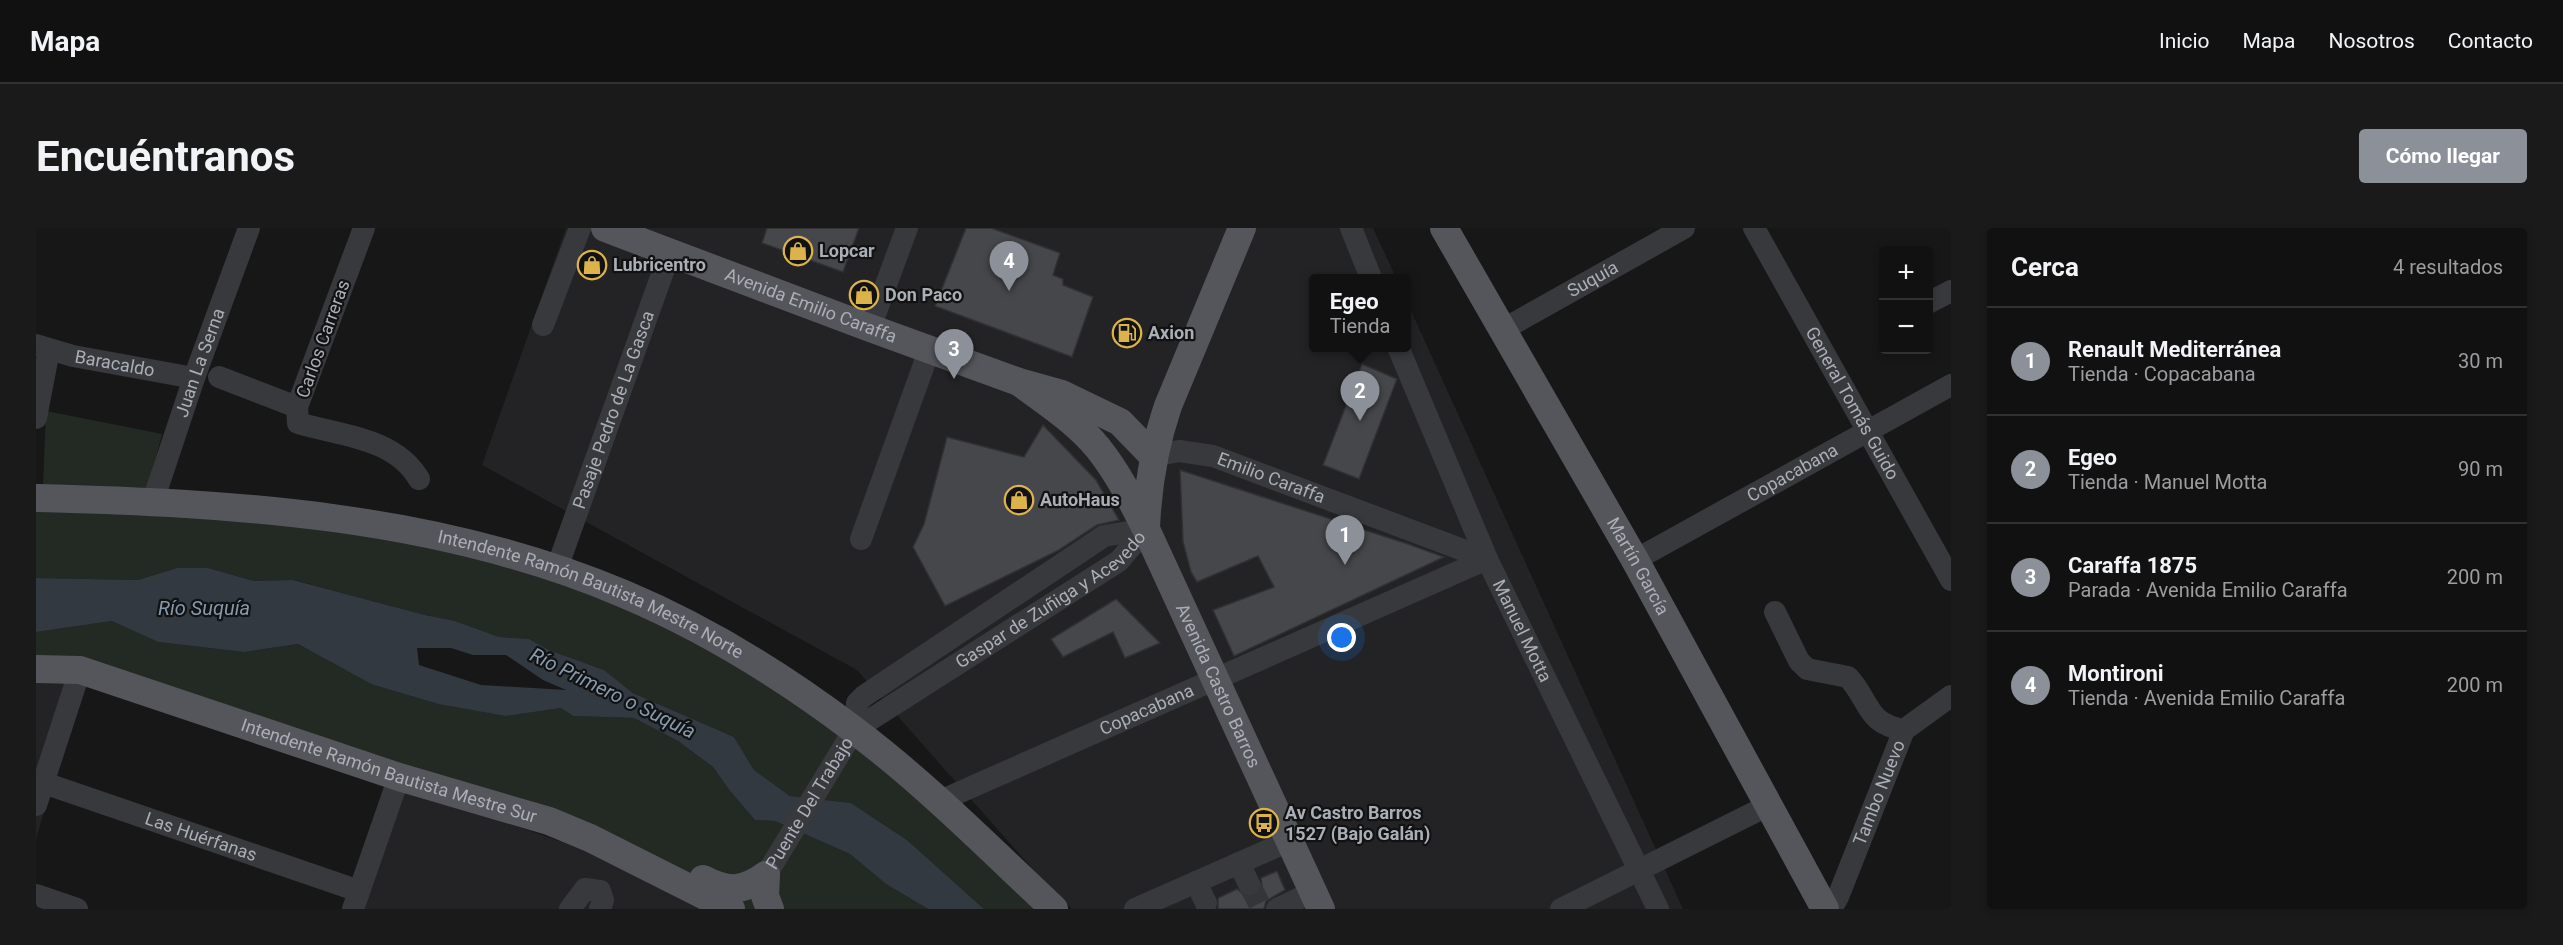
<!DOCTYPE html>
<html lang="es">
<meta charset="utf-8">
<style>
body{margin:0;font-family:Roboto,sans-serif;background:#1a1a1b;color:#f1f3f6}
.controls{position:absolute;right:18px;top:18px;display:grid;overflow:hidden;border-radius:6px;box-shadow:0 3px 9px #0003}
.controls button{width:54px;height:54px;display:grid;place-items:center;padding:0;border:0;border-bottom:2px solid #303132;background:#111112;color:#f1f3f6;font:30px sans-serif}
.you{position:absolute;left:1306px;top:410px;width:21px;height:21px;margin:-15px;border:4px solid #fff;border-radius:50%;background:#1a73e8;box-shadow:0 0 0 9px #1a73e833}
.badge{display:grid;place-items:center;width:39px;height:39px;border-radius:50%;background:#8c9099;color:#fff;font-size:20px;font-weight:700}
.pin{position:absolute;translate:-50% -50px;filter:drop-shadow(0 2px 3px #0008)}
.pin::after{content:'';position:absolute;top:32px;width:21px;height:18px;background:inherit;clip-path:polygon(0 0,100% 0,50% 100%)}
.popup{position:absolute;left:1273px;top:46px;width:102px;height:78px;box-sizing:border-box;display:grid;place-content:center;border-radius:6px;background:#111112;filter:drop-shadow(0 2px 4px #0005);font-size:20px;white-space:nowrap;color:#9c9d9f}
.popup b{font-size:22px;color:#f1f3f6}
.popup::after{content:'';position:absolute;left:50%;top:100%;margin-left:-12px;border:12px solid transparent;border-top-color:#111112}
.list{margin:0;padding:0;list-style:none}
h2{display:flex;justify-content:space-between;align-items:center;height:78px;margin:0;padding:0 24px;font-size:26px}
h2 small{font-size:20px;font-weight:400;color:#9c9d9f}
.list li{display:grid;grid-template-columns:39px 1fr auto;gap:18px;align-items:center;box-sizing:border-box;height:108px;padding:0 24px;border-top:2px solid #303132}
.list b{display:block;font-size:22px;white-space:nowrap}
.list p{margin:0;font-size:20px;white-space:nowrap;color:#9c9d9f}
.list em{font-size:20px;font-style:normal;color:#9c9d9f}
.map{position:relative;flex:none;width:1915px;height:681px;overflow:hidden;border-radius:6px}
header{display:flex;align-items:center;gap:36px;box-sizing:border-box;height:84px;padding:0 30px;background:#111112;border-bottom:2px solid #303132}
header strong{font-size:28px}
nav{display:flex;gap:33px;margin-inline-start:auto;font-size:21px}
.intro{display:flex;align-items:center;justify-content:space-between;box-sizing:border-box;height:144px;padding:0 36px}
h1{margin:0;font-size:42px}
.button{padding:15px 27px;border-radius:6px;background:#8c9099;color:#fff;font-size:21px;font-weight:700}
main{display:flex;gap:36px;padding:0 36px}
aside{flex:1;background:#111112;border-radius:6px;box-shadow:0 3px 9px #0003}
.map>svg:first-child{display:block}
.built{fill:#232325}
.green{fill:#232a24}
.water{fill:#323940;fill-rule:evenodd}
.building{fill:#46474b;stroke:#313134;stroke-width:1.5}
.lines{fill:none;stroke-linecap:round;stroke-linejoin:round}
.minor-tunnel{stroke:#343538;stroke-width:22;stroke-dasharray:22 11;stroke-linecap:butt}
.minor{stroke:#38393d;stroke-width:22}
.major{stroke:#55565c;stroke-width:28}
.labels{text-anchor:middle;stroke-width:4.5;stroke-linejoin:round;paint-order:stroke}
.poi-label{font-size:18px;font-weight:bold;fill:#aaaeb7;stroke:#121213;text-anchor:start}
.street-label{font-size:18px;fill:#aaaeb7;stroke:#121213}
.water-label{font-size:20px;font-style:italic;fill:#8699ad;stroke:#121213}
</style>
<header>
<strong>Mapa</strong>
<nav><a>Inicio</a><a>Mapa</a><a>Nosotros</a><a>Contacto</a></nav>
</header>
<div class="intro"><h1>Encuéntranos</h1><a class="button">Cómo llegar</a></div>
<main>
<div class="map">
<svg width="1915" height="681" viewBox="0 0 1915 681">
<rect width="100%" height="100%" fill="#171718"/>
<!-- built -->
<g class="built">
<path d="M530,0H1337L1360,50H1278V119H1370L1371,74L1647,681H1036L1008,654L821,442L446,237Z"/>
<path d="M50,439L0,611V446Z"/>
<path d="M361,556L580,633L668,681H311Z"/>
</g>
<!-- green -->
<g class="green">
<path d="M10,183L126,206L111,263L7,257Z"/>
<path d="M0,270L117,273L521,340L727,440L1018,681H948L871,612L815,575L754,568L718,542L698,509L597,465L568,442L513,422L493,411L463,409L419,393L389,387L258,352L218,353L172,340H141L102,352L0,350Z"/>
<path d="M76,393L122,414L208,424L262,416L335,456L470,488L525,480L537,488L598,490L642,513L677,539L694,563L719,592L739,593L814,626L850,656L892,681H695L554,610L0,441V404Z"/>
</g>
<!-- water -->
<path class="water" d="M141,340H172L218,353L257,352L389,387L419,393L463,409L493,411L513,422L568,442L597,465L698,509L718,542L754,568L815,575L871,612L948,681H892L850,656L814,626L739,593L719,592L694,563L677,539L642,513L598,490L537,488L525,480L470,488L403,476L335,456L262,416L208,424L122,414L76,393L0,404V350L102,352ZM415,420L437,427H470L507,452L530,462L445,457L383,437L381,420Z"/>
<!-- building -->
<g class="building">
<path d="M731,0H823L807,44L726,15Z"/>
<path d="M930,0H955L1024,25L1017,47L1027,51V57L1057,69L1036,129L899,78Z"/>
<path d="M1326,136L1361,151L1323,251L1287,237Z"/>
<path d="M1007,197L1060,252L1083,292L1061,297L1023,322L909,378L877,319L888,296L911,209L988,229Z"/>
<path d="M1144,242L1372,316L1408,329L1198,428L1177,382L1238,359L1222,328L1161,354L1155,344L1147,314Z"/>
<path d="M1080,371L1124,415L1089,430L1077,404L1027,429L1015,411Z"/>
<path d="M1241,643L1249,662L1230,673L1228,681H1182V670L1201,661L1211,669L1219,668L1226,658L1225,650Z"/>
</g>
<g class="lines">
<!-- minor-tunnel -->
<path class="minor-tunnel" d="M1213,656L1226,681"/>
<!-- minor -->
<g class="minor">
<path d="M328,0L261,179L262,195C305,208 358,209 383,251"/>
<path d="M1315,0L1335,50"/>
<path id="s1" d="M1718,0L1915,352"/>
<path d="M1892,75L1915,63"/>
<path d="M507,97L544,0"/>
<path d="M834,100L871,0"/>
<path id="s2" d="M1466,102L1648,0"/>
<path id="s3" d="M0,117L37,128L158,150"/>
<path id="s4" d="M1362,119L1451,331L1622,681"/>
<path d="M183,149L261,179"/>
<path d="M0,190L13,122"/>
<path id="s5" d="M1117,228L1143,223L1177,228L1451,331"/>
<path id="s6" d="M117,273L158,150L213,0"/>
<path d="M825,311L894,120"/>
<path id="s7" d="M1599,332L1915,157"/>
<path id="s8" d="M521,340L634,24"/>
<path d="M1739,384L1763,433L1771,441L1812,449C1835,474 1829,495 1868,502"/>
<path d="M818,502L821,475L828,468L1068,308L1110,301"/>
<path id="s9" d="M8,555L323,663"/>
<path id="s10" d="M904,573L1451,331"/>
<path d="M0,577L44,442"/>
<path d="M1203,635L1213,656"/>
<path id="s11" d="M730,647L818,502L1083,333L1110,301"/>
<path d="M1160,654L1170,675"/>
<path d="M0,667L41,681"/>
<path d="M317,681L363,549"/>
<path d="M534,681L549,661L564,663L567,672L564,681"/>
<path d="M1099,681L1253,613"/>
<path d="M1241,681L1277,664"/>
<path d="M1525,681L1731,578"/>
<path id="s12" d="M1795,681L1802,669L1868,502L1915,468"/>
</g>
<!-- major -->
<g class="major">
<path id="s13" d="M569,0L834,100L983,154L1026,166L1084,194L1117,228"/>
<path id="s14" d="M1408,0L1599,332L1789,681"/>
<path id="s15" d="M983,154C1010,174 1041,194 1062,220C1082,245 1096,273 1110,301L1285,681"/>
<path id="s16" d="M0,270C199,275 402,287 588,366C669,400 748,449 818,502C890,556 953,620 1018,681"/>
<path d="M1110,299C1112,256 1118,219 1132,178L1206,0"/>
<path id="s17" d="M0,441L44,442L363,549L513,593L554,610L695,681"/>
<path d="M730,647L729,668L734,681"/>
<path d="M667,651C692,664 706,664 730,647"/>
</g>
</g>
<!-- icons -->
<defs>
<g id="shop-ring" transform="scale(1.5)"><circle r="9.5" fill="#121213" stroke="#dcb34b" stroke-width="1.5"/><path d="M-5-2.5h2.3a2.7 3.5 0 0 1 5.4 0H5L5.5 6h-11ZM-1.5-2.5h3a1.5 2.3 0 0 0-3 0Z" fill="#dcb34b"/></g>
<g id="fuel-ring" transform="scale(1.5)"><circle r="9.5" fill="#121213" stroke="#dcb34b" stroke-width="1.5"/><path d="M-5.5-6h7V0h2V4h1.3V-2.5L3-4.5l.8-.8L6-3V5H2.5V1h-1V6h-7ZM-4.2-4.7v3.2H.2V-4.7Z" fill="#dcb34b"/></g>
<g id="bus-ring" transform="scale(1.5)"><circle r="9.5" fill="#121213" stroke="#dcb34b" stroke-width="1.5"/><path d="M-5-6H5V4H4V6H2V4H-2V6H-4V4H-5ZM-3.5-4V0h7V-4ZM-3.5 1.2v1.5H-2V1.2ZM2 1.2v1.5H3.5V1.2Z" fill="#dcb34b"/></g>
</defs>
<g fill-rule="evenodd">
<use href="#shop-ring" x="762" y="23"/>
<use href="#shop-ring" x="556" y="37"/>
<use href="#shop-ring" x="828" y="67"/>
<use href="#fuel-ring" x="1091" y="105"/>
<use href="#shop-ring" x="983" y="272"/>
<use href="#bus-ring" x="1228" y="595"/>
</g>
<g class="labels">
<!-- poi labels -->
<g class="poi-label">
<text x="783" y="29">Lopcar</text>
<text x="577" y="43">Lubricentro</text>
<text x="849" y="73">Don Paco</text>
<text x="1112" y="111">Axion</text>
<text x="1004" y="278">AutoHaus</text>
<text x="1249" y="591">Av Castro Barros<tspan x="1249" dy="21">1527 (Bajo Galán)</tspan></text>
</g>
<!-- street labels -->
<g class="street-label">
<text dy="6" stroke="none"><textPath href="#s2" startOffset="104">Suquía</textPath></text>
<text dy="6" stroke="none"><textPath href="#s13" startOffset="220">Avenida Emilio Caraffa</textPath></text>
<text transform="translate(287 111) rotate(-70)" y="6">Carlos Carreras</text>
<text dy="6" stroke="none"><textPath href="#s3" startOffset="81">Baracaldo</textPath></text>
<text dy="6" stroke="none"><textPath href="#s6" startOffset="146">Juan La Serna</textPath></text>
<text dy="6" stroke="none"><textPath href="#s1" startOffset="201">General Tomás Guido</textPath></text>
<text dy="6" stroke="none"><textPath href="#s8" startOffset="168">Pasaje Pedro de La Gasca</textPath></text>
<text dy="6" stroke="none"><textPath href="#s7" startOffset="180">Copacabana</textPath></text>
<text dy="6" stroke="none"><textPath href="#s5" startOffset="123">Emilio Caraffa</textPath></text>
<text dy="6" stroke="none"><textPath href="#s14" startOffset="390">Martín García</textPath></text>
<text dy="6" stroke="none"><textPath href="#s16" startOffset="568">Intendente Ramón Bautista Mestre Norte</textPath></text>
<text dy="6" stroke="none"><textPath href="#s11" startOffset="406">Gaspar de Zuñiga y Acevedo</textPath></text>
<text dy="6" stroke="none"><textPath href="#s4" startOffset="310">Manuel Motta</textPath></text>
<text dy="6" stroke="none"><textPath href="#s15" startOffset="370">Avenida Castro Barros</textPath></text>
<text dy="6" stroke="none"><textPath href="#s10" startOffset="226">Copacabana</textPath></text>
<text dy="6" stroke="none"><textPath href="#s17" startOffset="369">Intendente Ramón Bautista Mestre Sur</textPath></text>
<text dy="6" stroke="none"><textPath href="#s12" startOffset="126">Tambo Nuevo</textPath></text>
<text dy="6" stroke="none"><textPath href="#s11" startOffset="84">Puente Del Trabajo</textPath></text>
<text dy="6" stroke="none"><textPath href="#s9" startOffset="166">Las Huérfanas</textPath></text>
</g>
<!-- water labels -->
<g class="water-label">
<text x="168" y="387">Río Suquía</text>
<text transform="translate(577 465) rotate(26)" y="7">Río Primero o Suquía</text>
</g>
</g>
</svg>
<div class="controls">
<button>+</button>
<button>−</button>
</div>
<div class="you"></div>
<div class="pin badge" style="left:1309px;top:337px">1</div>
<div class="pin badge" style="left:1324px;top:193px">2</div>
<div class="popup"><b>Egeo</b>Tienda</div>
<div class="pin badge" style="left:918px;top:151px">3</div>
<div class="pin badge" style="left:973px;top:63px">4</div>
</div>
<aside>
<h2>Cerca<small>4 resultados</small></h2>
<ul class="list">
<li><span class="badge">1</span><div><b>Renault Mediterránea</b><p>Tienda · Copacabana</p></div><em>30 m</em></li>
<li><span class="badge">2</span><div><b>Egeo</b><p>Tienda · Manuel Motta</p></div><em>90 m</em></li>
<li><span class="badge">3</span><div><b>Caraffa 1875</b><p>Parada · Avenida Emilio Caraffa</p></div><em>200 m</em></li>
<li><span class="badge">4</span><div><b>Montironi</b><p>Tienda · Avenida Emilio Caraffa</p></div><em>200 m</em></li>
</ul>
</aside>
</main>
